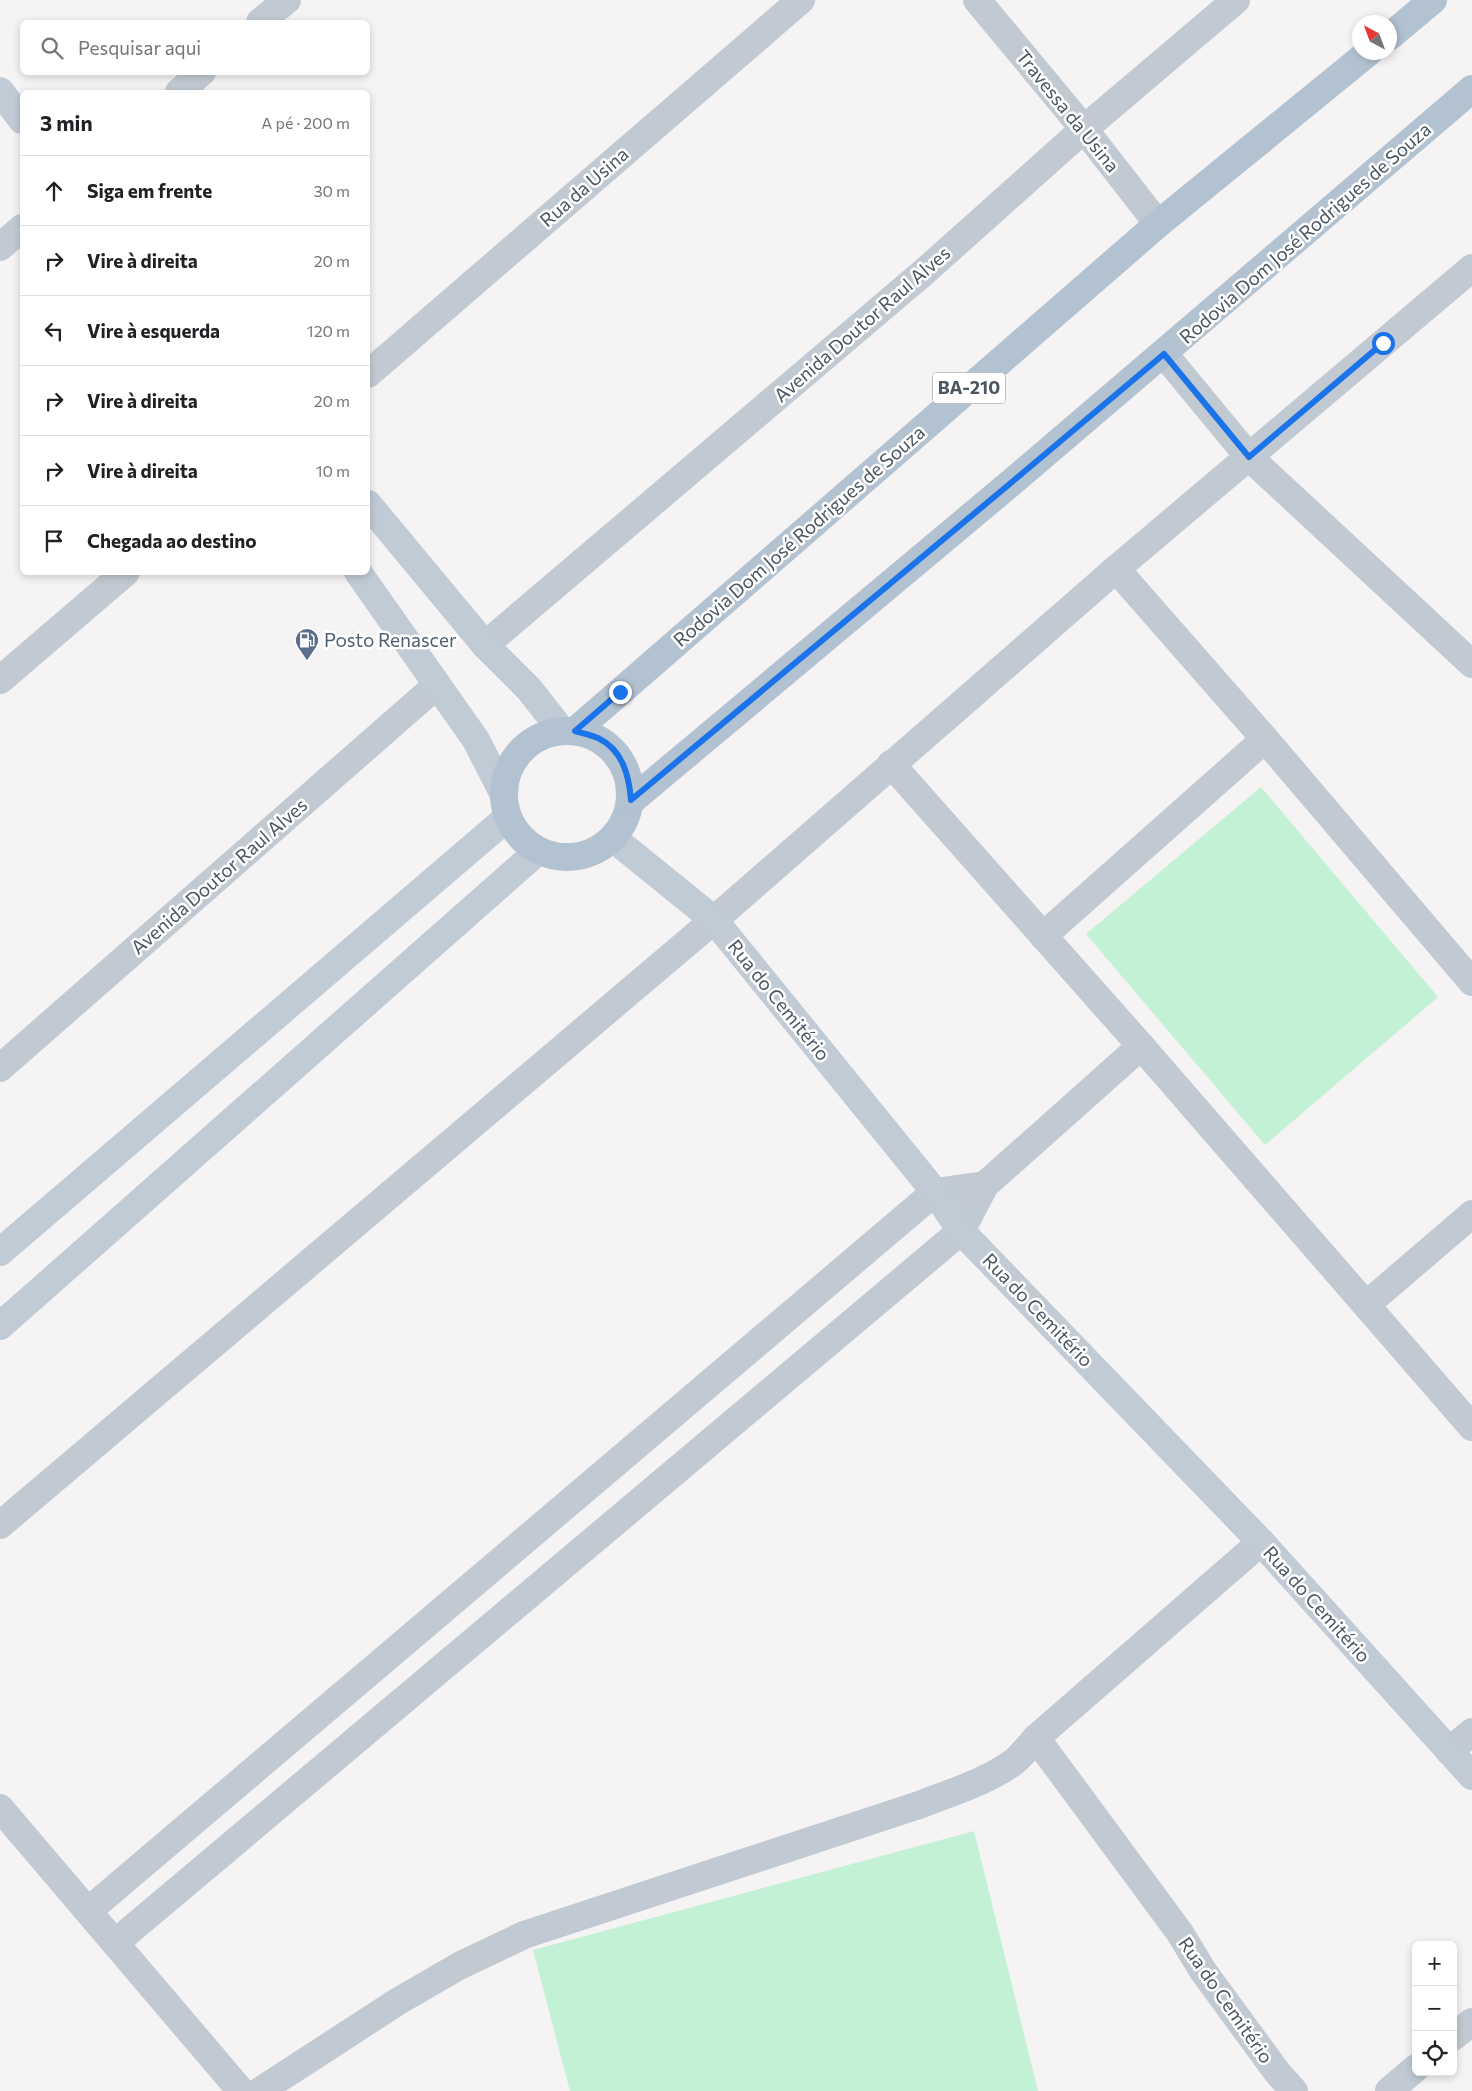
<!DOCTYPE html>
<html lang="pt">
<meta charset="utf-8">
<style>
body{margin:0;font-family:Commissioner,sans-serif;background:#f6f6f6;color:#202124}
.controls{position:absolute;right:15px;bottom:15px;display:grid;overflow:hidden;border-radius:8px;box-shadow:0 2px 8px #0003}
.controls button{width:45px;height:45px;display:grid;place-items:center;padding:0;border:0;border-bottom:1px solid #e0e0e0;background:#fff;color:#202124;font:25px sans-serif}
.compass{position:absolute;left:1352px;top:15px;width:45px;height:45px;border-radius:50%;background:#fff;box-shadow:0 2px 8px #0003;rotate:319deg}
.stop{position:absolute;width:15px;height:15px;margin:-11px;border:4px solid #1a73e8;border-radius:50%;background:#fff}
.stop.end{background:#1a73e8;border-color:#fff;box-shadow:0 1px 5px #0008}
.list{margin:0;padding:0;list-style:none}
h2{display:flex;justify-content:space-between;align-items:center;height:65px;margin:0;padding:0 20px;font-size:21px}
h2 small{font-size:16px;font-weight:400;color:#757577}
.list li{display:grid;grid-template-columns:32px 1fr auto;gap:15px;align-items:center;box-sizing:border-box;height:70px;padding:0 20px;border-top:1px solid #e0e0e0}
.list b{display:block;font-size:19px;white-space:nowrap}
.list em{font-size:16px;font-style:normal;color:#757577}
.icon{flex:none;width:28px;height:28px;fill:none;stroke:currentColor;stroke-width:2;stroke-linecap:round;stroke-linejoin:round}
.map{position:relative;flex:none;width:1472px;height:2091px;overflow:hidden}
.search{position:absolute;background:#fff;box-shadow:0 2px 8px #0003;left:20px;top:20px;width:350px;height:55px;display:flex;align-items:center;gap:12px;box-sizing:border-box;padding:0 18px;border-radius:8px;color:#757577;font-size:19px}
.panel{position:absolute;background:#fff;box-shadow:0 2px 8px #0003;left:20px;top:90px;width:350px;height:485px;border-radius:8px}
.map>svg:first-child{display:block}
.green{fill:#c3f1d5}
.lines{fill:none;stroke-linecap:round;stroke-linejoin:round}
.street{stroke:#c1cad2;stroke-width:28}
.secondary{stroke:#c1cbd6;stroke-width:28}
.primary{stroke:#b3c2d1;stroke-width:28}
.route{stroke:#1a73e8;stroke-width:6}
.labels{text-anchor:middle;stroke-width:5;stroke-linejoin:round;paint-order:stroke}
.shield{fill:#fff;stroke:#808990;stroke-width:1}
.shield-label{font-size:18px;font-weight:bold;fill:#4a5661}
.street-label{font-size:19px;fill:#4a5661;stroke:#fff}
.service-label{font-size:19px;fill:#4e5e75;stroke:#fff;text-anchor:start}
</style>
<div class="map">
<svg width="1472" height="2091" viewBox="0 0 1472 2091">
<rect width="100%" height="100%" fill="#f5f3f3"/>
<!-- green -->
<g class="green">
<path d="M1261,787L1438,997L1265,1145L1086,934Z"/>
<path d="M974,1831L1038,2091H570L533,1950Z"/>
</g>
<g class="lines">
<!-- street -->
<g class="street">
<path d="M977,0L1084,129L1158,224"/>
<path d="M260,22L287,0"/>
<path d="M179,92L202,72"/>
<path d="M0,247L22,228"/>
<path d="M1164,354L1249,457L1472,664"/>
<path d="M368,374L801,0"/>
<path d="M1116,569L1265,739L1472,982"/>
<path d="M485,645L924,272L1084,129L1236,0"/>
<path d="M0,680L126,572"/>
<path d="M891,764L1141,1046L1472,1427"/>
<path d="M1043,936L1265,739"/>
<path d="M0,1068L437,685"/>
<path d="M1366,1305L1472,1214"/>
<path d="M0,1525L714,920L1116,569L1472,268"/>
<path d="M1036,1738L1180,1933L1203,1971L1277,2072L1294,2091"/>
<path d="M1449,1751L1472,1732"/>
<path d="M0,1808L241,2091"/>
<path d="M88,1911L935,1192L985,1185"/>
<path d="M115,1943L961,1231L985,1185L1141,1046"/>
<path d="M1453,2037L1472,2022"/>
<path d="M260,2091L397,2002L459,1966L524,1935L919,1805C952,1792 987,1782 1015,1761C1023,1754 1030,1745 1036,1738L1261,1542"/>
<path d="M1389,2091L1416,2068"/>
</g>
<!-- secondary -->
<g class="secondary">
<path d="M0,91L22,120"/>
<path d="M368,504L485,645L529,689L562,731"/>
<path d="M358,572L476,740L503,793"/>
<path d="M614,839L714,920L935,1192L961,1231L1261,1542L1472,1776"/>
<path d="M0,1252L507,818"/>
<path d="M0,1326L537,852"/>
</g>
<!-- primary -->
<g class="primary">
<path d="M1390,36L1433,0"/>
<path d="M575,731L1158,224L1369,52"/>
<circle cx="567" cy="794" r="63"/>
<path d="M631,801L1012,482L1472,89"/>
</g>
</g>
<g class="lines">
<!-- route -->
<path class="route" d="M620,692L575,731C582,733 591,735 598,738C623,750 629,776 631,800L1012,482L1164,354L1249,457L1383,343"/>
</g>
<!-- icons -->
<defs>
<g id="fuel-pin" transform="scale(1.25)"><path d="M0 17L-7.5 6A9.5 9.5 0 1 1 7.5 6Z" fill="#5c6f8a" stroke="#fff"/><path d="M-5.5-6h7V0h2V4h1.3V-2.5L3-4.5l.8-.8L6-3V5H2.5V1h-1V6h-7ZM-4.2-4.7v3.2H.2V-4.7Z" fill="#fff"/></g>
</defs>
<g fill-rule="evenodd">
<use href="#fuel-pin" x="307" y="640"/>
</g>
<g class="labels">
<!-- shield labels -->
<rect class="shield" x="933" y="372.5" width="72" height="31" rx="4"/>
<g class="shield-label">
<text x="969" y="394">BA-210</text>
</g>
<!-- street labels -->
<g class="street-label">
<text transform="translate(1068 111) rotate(51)" y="7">Travessa da Usina</text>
<text transform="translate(584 187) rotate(-41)" y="7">Rua da Usina</text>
<text transform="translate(1305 233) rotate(-41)" y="7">Rodovia Dom José Rodrigues de Souza</text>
<text transform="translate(862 324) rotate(-41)" y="7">Avenida Doutor Raul Alves</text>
<text transform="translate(799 536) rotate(-41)" y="7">Rodovia Dom José Rodrigues de Souza</text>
<text transform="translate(219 876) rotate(-41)" y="7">Avenida Doutor Raul Alves</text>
<text transform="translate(779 1000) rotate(51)" y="7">Rua do Cemitério</text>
<text transform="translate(1038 1310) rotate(46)" y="7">Rua do Cemitério</text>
<text transform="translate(1317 1604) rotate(48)" y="7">Rua do Cemitério</text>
<text transform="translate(1226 2000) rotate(55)" y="7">Rua do Cemitério</text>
</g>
<!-- service labels -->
<g class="service-label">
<text x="324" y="647">Posto Renascer</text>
</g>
</g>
</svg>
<div class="controls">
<button>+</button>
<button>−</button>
<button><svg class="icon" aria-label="locate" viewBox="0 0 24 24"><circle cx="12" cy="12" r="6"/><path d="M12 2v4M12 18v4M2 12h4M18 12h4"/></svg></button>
</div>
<svg class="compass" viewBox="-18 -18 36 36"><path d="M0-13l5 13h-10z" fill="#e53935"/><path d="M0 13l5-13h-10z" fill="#757577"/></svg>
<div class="stop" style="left:1383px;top:343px"></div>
<div class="stop end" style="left:620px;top:692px"></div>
<div class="search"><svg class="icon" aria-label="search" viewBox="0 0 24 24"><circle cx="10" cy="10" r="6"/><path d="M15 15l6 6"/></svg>Pesquisar aqui</div>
<section class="panel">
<h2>3 min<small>A pé · 200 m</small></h2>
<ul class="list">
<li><svg class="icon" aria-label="ahead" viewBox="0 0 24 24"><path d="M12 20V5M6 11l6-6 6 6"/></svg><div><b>Siga em frente</b></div><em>30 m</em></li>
<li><svg class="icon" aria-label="right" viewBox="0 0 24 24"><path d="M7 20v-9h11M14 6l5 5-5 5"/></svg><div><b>Vire à direita</b></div><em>20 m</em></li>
<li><svg class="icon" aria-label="left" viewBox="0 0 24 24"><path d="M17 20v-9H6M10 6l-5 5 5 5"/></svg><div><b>Vire à esquerda</b></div><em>120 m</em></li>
<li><svg class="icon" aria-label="right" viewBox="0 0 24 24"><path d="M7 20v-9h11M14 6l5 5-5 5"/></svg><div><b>Vire à direita</b></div><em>20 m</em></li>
<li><svg class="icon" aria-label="right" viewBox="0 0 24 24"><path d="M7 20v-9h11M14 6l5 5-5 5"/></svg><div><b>Vire à direita</b></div><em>10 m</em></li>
<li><svg class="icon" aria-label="arrive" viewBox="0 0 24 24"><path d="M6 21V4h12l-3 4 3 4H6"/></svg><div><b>Chegada ao destino</b></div></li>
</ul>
</section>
</div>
